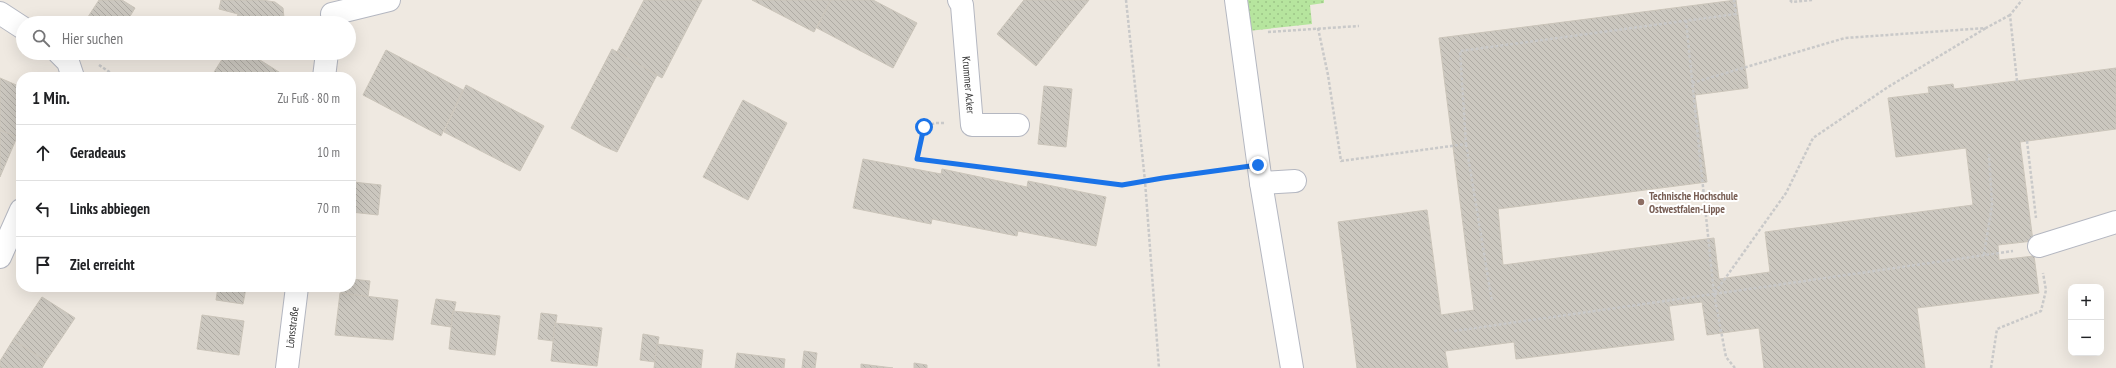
<!DOCTYPE html>
<html lang="de">
<meta charset="utf-8">
<style>
body{margin:0;font-family:"PT Sans Narrow",sans-serif;background:#f6f6f6;color:#202124}
.controls{position:absolute;right:12px;bottom:12px;display:grid;overflow:hidden;border-radius:8px;box-shadow:0 4px 16px #0002}
.controls button{width:36px;height:36px;display:grid;place-items:center;padding:0;border:0;border-bottom:1px solid #e0e0e0;background:#fff;color:#202124;font:20px sans-serif}
.stop{position:absolute;width:12px;height:12px;margin:-9px;border:3px solid #1a73e8;border-radius:50%;background:#fff}
.stop.end{background:#1a73e8;border-color:#fff;box-shadow:0 1px 4px #0008}
.list{margin:0;padding:0;list-style:none}
h2{display:flex;justify-content:space-between;align-items:center;height:52px;margin:0;padding:0 16px;font-size:17px}
h2 small{font-size:13px;font-weight:400;color:#757577}
.list li{display:grid;grid-template-columns:26px 1fr auto;gap:12px;align-items:center;box-sizing:border-box;height:56px;padding:0 16px;border-top:1px solid #e0e0e0}
.list b{display:block;font-size:15px;white-space:nowrap}
.list em{font-size:13px;font-style:normal;color:#757577}
.icon{flex:none;width:22px;height:22px;fill:none;stroke:currentColor;stroke-width:2;stroke-linecap:round;stroke-linejoin:round}
.map{position:relative;flex:none;width:2116px;height:368px;overflow:hidden}
.search{position:absolute;background:#fff;box-shadow:0 4px 16px #0002;left:16px;top:16px;width:340px;height:44px;display:flex;align-items:center;gap:10px;box-sizing:border-box;padding:0 14px;border-radius:22px;color:#757577;font-size:15px}
.panel{position:absolute;background:#fff;box-shadow:0 4px 16px #0002;left:16px;top:72px;width:340px;height:220px;border-radius:16px}
.map>svg:first-child{display:block}
.grass{fill:url(#grass-dots)}
.building{fill:url(#building-back-hatch);stroke:#cbc5ba}
.lines{fill:none;stroke-linecap:round;stroke-linejoin:round}
.minor-casing{stroke:#b4b7c1;stroke-width:24}
.path{stroke:#c9c9c9;stroke-width:2.5;stroke-dasharray:3 2;stroke-linecap:butt}
.minor{stroke:#fff;stroke-width:22}
.route{stroke:#1a73e8;stroke-width:5}
.education-dot{fill:#8d6e63;stroke:#fff;stroke-width:1.5}
.labels{text-anchor:middle;stroke-width:4;stroke-linejoin:round;paint-order:stroke}
.street-label{font-size:11px;fill:#2e2e2e;stroke:#fff}
.education-label{font-size:11px;font-weight:bold;fill:#785e54;stroke:#fff;text-anchor:start}
</style>
<div class="map">
<svg width="2116" height="368" viewBox="0 0 2116 368">
<defs>
<pattern id="grass-dots" width="8" height="8" patternUnits="userSpaceOnUse"><rect width="8" height="8" fill="#b6e59e"/><path d="M2 2h.1M6 6h.1" fill="none" stroke="#9dc588" stroke-width="1.8" stroke-linecap="round"/></pattern>
<pattern id="building-back-hatch" width="6" height="6" patternUnits="userSpaceOnUse"><rect width="6" height="6" fill="#cbc7bf"/><path d="M-1 5l2 2M0 0l6 6M5-1l2 2" fill="none" stroke="#afaba4"/></pattern>
</defs>
<rect width="100%" height="100%" fill="#efe9e1"/>
<!-- grass -->
<path class="grass" d="M1245,0H1324V3L1310,5L1312,24L1248,31Z"/>
<!-- building -->
<g class="building">
<path d="M99,0H122L135,8L126,23H84Z"/>
<path d="M221,0H262L275,2L283,8L284,18L282,23H252L237,19L238,14L219,9Z"/>
<path d="M644,0H702L662,78L617,52Z"/>
<path d="M752,0H831L814,32Z"/>
<path d="M831,0H873L917,23L893,68L817,28Z"/>
<path d="M1024,0H1089L1036,66L997,34Z"/>
<path d="M1736,0L1748,88L1695,95L1707,182L1498,209L1503,265L1714,238L1719,279L1770,272L1765,232L1973,205L1966,148L1896,157L1888,98L1929,93L1928,87L1953,84L1954,89L2116,68V129L2020,142L2033,241L1998,245L1999,260L2034,256L2039,293L1917,308L1925,368H1764L1759,328L1707,335L1702,302L1669,306L1674,340L1516,359L1514,342L1445,351L1448,368H1357L1338,222L1427,210L1441,315L1474,310L1439,38Z"/>
<path d="M612,49L657,75L617,152L603,146L571,128Z"/>
<path d="M386,50L463,90L441,136L363,95Z"/>
<path d="M226,53H249L282,74L280,77H211Z"/>
<path d="M0,78L21,87V127L17,137L0,130Z"/>
<path d="M466,85L544,126L520,171L444,132Z"/>
<path d="M1044,86L1072,89L1066,147L1038,144Z"/>
<path d="M743,100L787,123L748,200L703,177Z"/>
<path d="M0,130L17,137L0,177Z"/>
<path d="M863,159L941,174L942,169L1027,187L1028,181L1106,197L1096,246L1018,231L1017,236L932,219L931,224L853,208Z"/>
<path d="M353,182L381,185L378,215L351,212Z"/>
<path d="M351,279L370,281L368,297L341,293L342,287H351Z"/>
<path d="M218,287L246,288L243,304L216,300Z"/>
<path d="M340,293L398,300L393,340L335,335Z"/>
<path d="M42,297L75,318L46,361L13,340Z"/>
<path d="M436,299L456,302L454,311H453L451,327L431,324Z"/>
<path d="M453,311L500,316L495,355L449,349Z"/>
<path d="M541,313L557,315L553,341L538,339Z"/>
<path d="M202,315L244,321L239,355L197,349Z"/>
<path d="M555,323L602,328L597,366L551,361Z"/>
<path d="M643,334L659,337L655,362L640,360Z"/>
<path d="M13,340L46,361L42,368H0V361Z"/>
<path d="M657,344L703,350L701,368H654Z"/>
<path d="M804,351L817,353L815,368H802Z"/>
<path d="M737,353L785,359L784,368H735Z"/>
<path d="M914,363L927,365V368H914Z"/>
<path d="M861,364L893,368H861Z"/>
</g>
<g class="lines">
<!-- minor casing -->
<g class="minor-casing">
<g id="minor">
<path id="s1" d="M959,0L962,5L972,125H1018"/>
<path d="M1236,0L1261,183L1292,368"/>
<path d="M0,13L23,28"/>
<path d="M332,14L389,0"/>
<path d="M59,53L68,62L73,77"/>
<path d="M324,77L327,53"/>
<path d="M1261,183L1295,181"/>
<path d="M2039,246L2116,222"/>
<path d="M0,257L21,210"/>
<path id="s2" d="M287,368L297,287"/>
</g>
</g>
<!-- path -->
<g class="path">
<path d="M1126,0L1145,181L1159,368"/>
<path d="M1790,0L1792,2L1812,0"/>
<path d="M1318,28L1328,75L1341,161L1466,144L1460,51L1736,14L1734,0"/>
<path d="M1268,32L1359,26"/>
<path d="M99,65L117,77"/>
<path d="M2017,81L2010,15L2022,0"/>
<path d="M1692,83L1845,38L1986,28L2010,15"/>
<path d="M944,123H935L924,127L917,159L1122,185L1231,168"/>
<path d="M2027,141L2036,218"/>
<path d="M1466,144L1492,302"/>
<path d="M1984,255L1992,205L1989,154"/>
<path d="M1714,294L2013,251"/>
<path d="M1454,331L1714,294L1686,21"/>
<path d="M1735,368L1726,357L1714,294L1786,193L1813,138L1888,87L1986,28"/>
<path d="M1991,368L1997,329L2041,311L2046,290L2043,273"/>
</g>
<!-- minor -->
<use href="#minor" class="minor"/>
</g>
<g class="lines">
<!-- route -->
<path class="route" d="M924,127L917,159L1122,185L1163,178L1258,165"/>
</g>
<!-- markers -->
<circle class="education-dot" cx="1641" cy="202" r="4"/>
<g class="labels">
<!-- street labels -->
<g class="street-label">
<text dy="4" stroke="none"><textPath href="#s1" startOffset="86">Krummer Acker</textPath></text>
<text dy="4" stroke="none"><textPath href="#s2" startOffset="41">Lönsstraße</textPath></text>
</g>
<!-- education labels -->
<g class="education-label">
<text x="1649" y="200">Technische Hochschule<tspan x="1649" dy="13">Ostwestfalen-Lippe</tspan></text>
</g>
</g>
</svg>
<div class="controls">
<button>+</button>
<button>−</button>
</div>
<div class="stop" style="left:924px;top:127px"></div>
<div class="stop end" style="left:1258px;top:165px"></div>
<div class="search"><svg class="icon" aria-label="search" viewBox="0 0 24 24"><circle cx="10" cy="10" r="6"/><path d="M15 15l6 6"/></svg>Hier suchen</div>
<section class="panel">
<h2>1 Min.<small>Zu Fuß · 80 m</small></h2>
<ul class="list">
<li><svg class="icon" aria-label="ahead" viewBox="0 0 24 24"><path d="M12 20V5M6 11l6-6 6 6"/></svg><div><b>Geradeaus</b></div><em>10 m</em></li>
<li><svg class="icon" aria-label="left" viewBox="0 0 24 24"><path d="M17 20v-9H6M10 6l-5 5 5 5"/></svg><div><b>Links abbiegen</b></div><em>70 m</em></li>
<li><svg class="icon" aria-label="arrive" viewBox="0 0 24 24"><path d="M6 21V4h12l-3 4 3 4H6"/></svg><div><b>Ziel erreicht</b></div></li>
</ul>
</section>
</div>
